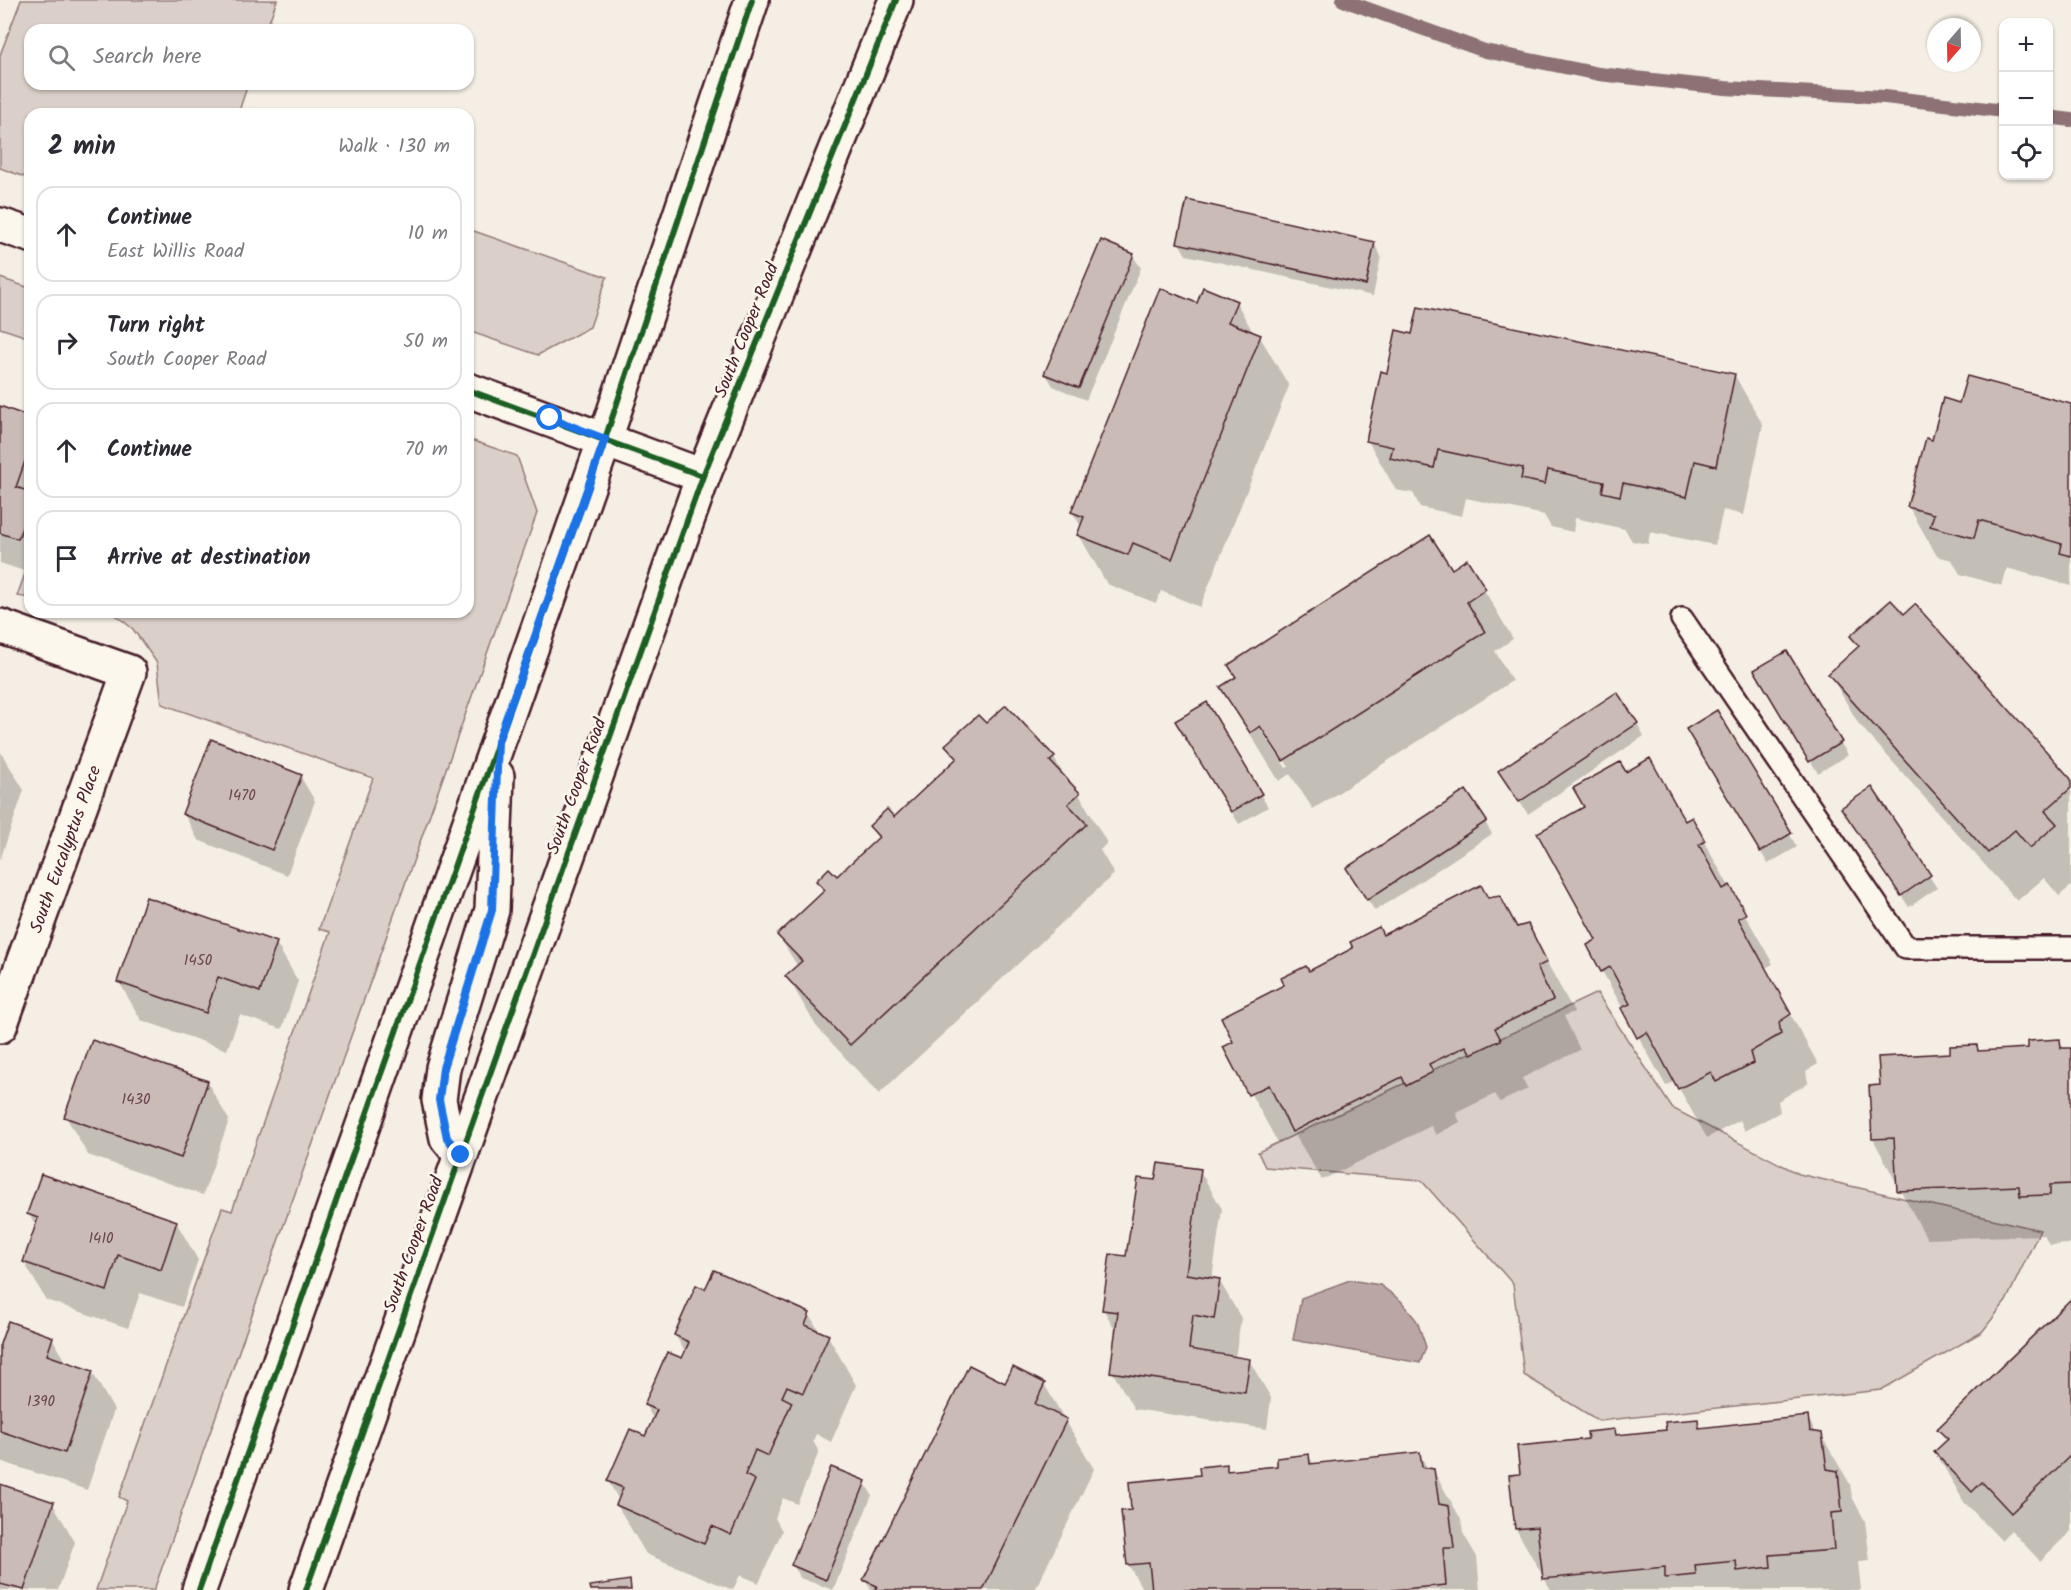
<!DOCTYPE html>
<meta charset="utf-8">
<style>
body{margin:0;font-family:Kalam,sans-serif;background:#f7f7f7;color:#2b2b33}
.controls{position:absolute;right:18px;top:18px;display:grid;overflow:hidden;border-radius:12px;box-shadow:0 2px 4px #0004}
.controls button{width:54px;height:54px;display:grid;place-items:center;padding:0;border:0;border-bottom:2px solid #e1e1e2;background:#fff;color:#2b2b33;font:30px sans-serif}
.compass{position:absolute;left:1927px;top:18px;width:54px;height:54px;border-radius:50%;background:#fff;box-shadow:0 2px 4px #0004;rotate:200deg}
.stop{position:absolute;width:18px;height:18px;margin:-14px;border:4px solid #1a73e8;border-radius:50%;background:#fff}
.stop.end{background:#1a73e8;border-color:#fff;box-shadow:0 2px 6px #0008}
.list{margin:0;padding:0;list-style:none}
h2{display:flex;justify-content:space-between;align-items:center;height:78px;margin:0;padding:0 24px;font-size:26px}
h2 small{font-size:20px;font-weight:400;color:#7c7c81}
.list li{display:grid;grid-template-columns:39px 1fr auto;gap:18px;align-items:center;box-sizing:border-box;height:96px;margin:0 12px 12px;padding:0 12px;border:2px solid #e1e1e2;border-radius:18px}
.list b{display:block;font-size:22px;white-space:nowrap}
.list p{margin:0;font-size:20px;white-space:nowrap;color:#7c7c81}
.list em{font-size:20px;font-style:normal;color:#7c7c81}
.icon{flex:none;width:33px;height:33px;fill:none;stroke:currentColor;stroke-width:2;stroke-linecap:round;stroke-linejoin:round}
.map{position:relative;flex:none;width:2071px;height:1590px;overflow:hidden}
.search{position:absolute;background:#fff;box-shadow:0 2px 4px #0004;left:24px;top:24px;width:450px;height:66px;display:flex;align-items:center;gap:15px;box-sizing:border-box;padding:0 21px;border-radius:18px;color:#7c7c81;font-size:22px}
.panel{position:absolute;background:#fff;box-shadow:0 2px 4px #0004;left:24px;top:108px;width:450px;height:510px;border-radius:18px}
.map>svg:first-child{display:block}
.green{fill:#dbd0c9;stroke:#92787a;stroke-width:1.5}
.water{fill:#baa7a5;stroke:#8d7174;stroke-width:1.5}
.shadow{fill:#0003;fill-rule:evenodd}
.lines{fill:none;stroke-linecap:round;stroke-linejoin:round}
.stream{stroke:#8d7174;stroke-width:14}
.building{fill:#cabbb6;stroke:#4a1f2b;stroke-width:1.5}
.lane-casing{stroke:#4a1f2b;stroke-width:26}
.street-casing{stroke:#4a1f2b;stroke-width:38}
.secondary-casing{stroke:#4a1f2b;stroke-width:38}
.lane{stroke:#fbf7ec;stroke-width:21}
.street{stroke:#fbf7ec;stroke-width:33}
.secondary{stroke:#fbf7ec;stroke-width:33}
.cycleway-casing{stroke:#fbf7ec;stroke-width:10}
.cycleway{stroke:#1b5e20;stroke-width:6}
.route{stroke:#1a73e8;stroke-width:8}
.labels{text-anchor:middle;stroke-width:5;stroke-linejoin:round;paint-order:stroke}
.number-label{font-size:15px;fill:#6a464e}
.street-label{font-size:18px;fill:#4a1f2b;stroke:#fbf7ec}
</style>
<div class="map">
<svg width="2071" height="1590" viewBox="0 0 2071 1590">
<rect width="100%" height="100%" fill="#f4eee4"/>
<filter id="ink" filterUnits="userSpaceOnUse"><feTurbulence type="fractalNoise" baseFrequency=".0167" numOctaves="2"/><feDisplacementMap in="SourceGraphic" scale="12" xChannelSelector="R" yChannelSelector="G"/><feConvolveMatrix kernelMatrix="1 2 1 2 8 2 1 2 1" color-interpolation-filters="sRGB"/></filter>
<g filter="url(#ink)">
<!-- green -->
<g class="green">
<path d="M21,0H277L266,30H30V84H248L238,114H30V179L0,168V55Z"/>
<path d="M468,229L607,277L590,327L538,355L468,331Z"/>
<path d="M0,278L30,288V338L0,328Z"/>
<path d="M468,439L517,456L537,513L154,1590H96L127,1501L119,1497L222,1208L232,1211L330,932L319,929L373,778L162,704L157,663L133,629L112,612H468Z"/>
<path d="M30,560V598L17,596Z"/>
<path d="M1597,993L1672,1108L1799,1174L2040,1230L2006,1301L1982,1332L1881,1390L1599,1421L1524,1375L1513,1284L1421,1180L1265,1167L1258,1152Z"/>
</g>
<!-- water -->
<path class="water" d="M1350,1280L1380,1285L1401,1301L1417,1321L1426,1347L1420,1363L1293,1340L1301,1298Z"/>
<!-- shadow -->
<g class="shadow">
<path d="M1179,243H1374L1381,256L1373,296L1186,255Z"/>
<path d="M1133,256L1141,268L1086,400L1053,386L1046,374Z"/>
<path d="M1236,302L1254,334L1260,337L1289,386L1200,607L1161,591L1156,603L1107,584L1079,535L1082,528L1072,511L1198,305Z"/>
<path d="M1735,376L1763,425L1744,515L1723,510L1715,545L1650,532L1648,544L1632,541L1625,529L1575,518L1573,532L1551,527L1544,515L1466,498L1462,516L1420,507L1413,493L1396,490L1368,441Z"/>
<path d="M1960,404L2071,406V586L2007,568L2002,586L1960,574L1952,560L1937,556L1909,507L1933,442Z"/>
<path d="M0,408L30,418V573L0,563Z"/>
<path d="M1467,561L1513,639L1495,651L1512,681L1313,809L1290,774L1279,781L1222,688ZM1259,727H1263L1289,767L1286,768Z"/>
<path d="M1852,637L2071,781V886L2059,896L2044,878L2017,901L1858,723L1830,674L1859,648Z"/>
<path d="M1786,653L1848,755L1818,773L1756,671Z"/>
<path d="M1206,705L1268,807L1239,824L1177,722Z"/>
<path d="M1006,707L1054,758L1068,782L1079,794L1107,843L1100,850L1114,874L879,1094L816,1026L787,976L798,967L779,936L825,893L818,881L837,878L878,839L871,826L894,820L957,761L947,745L986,726Z"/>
<path d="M1717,712L1797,847L1768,864L1688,729Z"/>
<path d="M1637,723L1644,736L1528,814L1507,784Z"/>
<path d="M0,751L24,790L0,860Z"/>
<path d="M1625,774L1685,822L1691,819L1773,964L1765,968L1818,1064L1806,1071L1808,1083L1778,1101L1780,1112L1745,1131L1740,1120L1707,1138L1675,1081L1666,1086L1602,971L1586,808Z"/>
<path d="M300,776L315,801L287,875L198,840L184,814Z"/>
<path d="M1872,789L1937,888L1909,907L1850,820Z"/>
<path d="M1485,822L1492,834L1375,911L1355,881Z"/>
<path d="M1487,899L1517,928L1527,926L1574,1012L1564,1016L1580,1050L1522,1078L1528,1089L1500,1102L1495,1094L1456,1113L1460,1122L1436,1135L1431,1126L1322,1180L1295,1135L1278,1143L1225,1047L1235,1042L1308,973L1383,937Z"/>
<path d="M276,943L298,981L282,1029L240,1015L227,1050L141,1020L119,982Z"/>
<path d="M2060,1041L2064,1050L2071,1049V1244L2049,1245L2044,1235L1927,1239L1873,1139L1881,1086L1977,1046L1980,1052L2029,1050Z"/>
<path d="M207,1082L229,1120L203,1195L88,1155L66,1117Z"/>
<path d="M1200,1171L1222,1209L1212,1279L1219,1280L1241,1318L1235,1358L1249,1360L1271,1398L1267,1429L1134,1409L1112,1371L1117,1333L1104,1310L1128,1258L1157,1182Z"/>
<path d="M29,1214L176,1222L198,1260L182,1307L140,1293L128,1328L46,1300L24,1262L36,1226Z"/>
<path d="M706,1291L809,1314L820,1333L828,1336L856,1385L831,1442L816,1434L813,1441L819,1452L797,1504L783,1498L775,1518L782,1531L759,1583L740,1575L733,1590L646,1554L617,1505L619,1500L608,1481L646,1438L654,1420L645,1405L683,1360L686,1353L675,1335Z"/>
<path d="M2071,1301V1531L2040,1561L2011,1530L2001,1540L1964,1502L1936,1453L1947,1442L1939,1429Z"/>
<path d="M52,1338L67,1363L92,1372L114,1410L87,1490L0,1461V1349Z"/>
<path d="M1044,1384L1094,1469L1035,1590H871L865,1580L1006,1385Z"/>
<path d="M1808,1418L1816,1434L1821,1435L1850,1484L1852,1497L1865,1521L1870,1561L1858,1562L1861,1590H1551L1516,1529L1522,1476L1614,1430L1618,1437L1667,1432L1697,1420L1702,1430Z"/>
<path d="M1419,1454L1428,1469L1433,1470L1461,1519L1463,1533L1477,1557L1480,1590H1143L1128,1564L1133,1511L1226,1466L1229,1472L1279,1467L1309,1456L1314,1465Z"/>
<path d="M865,1483L872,1495L833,1590L800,1578L793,1565Z"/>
<path d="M0,1485L53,1504L75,1542L58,1590H0Z"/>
</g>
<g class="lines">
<!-- stream -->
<g class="stream">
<path d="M1343,0L1485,51L1599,74L1725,88L1885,97L2004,111"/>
<path d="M2048,117L2071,120"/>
</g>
</g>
<!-- building -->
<g class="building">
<path d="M1187,200L1375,242L1366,285L1177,243Z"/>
<path d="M1101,240L1134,254L1079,388L1044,374Z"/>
<path d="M1203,287L1237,301L1228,322L1261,335L1172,559L1133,543L1128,555L1077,535L1084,517L1071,512L1160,288L1197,303Z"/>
<path d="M1418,307L1735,374L1716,466L1695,461L1687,497L1623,483L1620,496L1602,492L1604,482L1548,470L1545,484L1521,479L1523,468L1438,450L1434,468L1390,458L1393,447L1366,441L1381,371L1387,373L1396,330L1412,334Z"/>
<path d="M1967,376L2071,404V556L2060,553L2062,544L1979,520L1974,538L1930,526L1934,514L1907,507L1926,438L1932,440L1943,398L1959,403Z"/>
<path d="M0,406L30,417V447L16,487L30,492V505L18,539L0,533Z"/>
<path d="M1430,535L1452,569L1467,559L1486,589L1467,602L1485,632L1283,761L1260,726L1250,733L1220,687L1236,677L1228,665Z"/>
<path d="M1891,600L1904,614L1915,604L2071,779V788L2045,811L2057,824L2030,848L2015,830L1988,853L1828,674L1859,646L1850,636Z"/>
<path d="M1787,651L1842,742L1809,762L1754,670Z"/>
<path d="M1617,692L1638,723L1519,802L1498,771Z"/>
<path d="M1207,702L1262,794L1231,812L1175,721Z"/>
<path d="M1006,705L1055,757L1050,761L1080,793L1068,804L1087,824L850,1045L785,976L802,961L777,935L825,890L816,881L829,868L837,876L879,837L869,826L887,809L894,817L957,758L945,745L978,715L986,723Z"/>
<path d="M1717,710L1792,833L1760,852L1686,729Z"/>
<path d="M211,739L302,775L272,850L182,814Z"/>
<path d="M1650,758L1685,821L1692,817L1705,841L1699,845L1723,889L1730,885L1746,914L1738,918L1791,1014L1779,1022L1781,1034L1750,1052L1753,1063L1716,1082L1711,1072L1678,1089L1647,1032L1637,1038L1621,1008L1630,1004L1610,967L1601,972L1587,945L1596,940L1537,833L1584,807L1573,788L1620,762L1626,772Z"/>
<path d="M1872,787L1931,875L1901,896L1841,808Z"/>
<path d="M1466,790L1487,821L1367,900L1346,868Z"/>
<path d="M1481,885L1488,898L1500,896L1517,927L1528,924L1547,962L1537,967L1553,1000L1495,1028L1501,1040L1471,1054L1466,1046L1429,1064L1433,1072L1406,1086L1402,1077L1292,1132L1269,1085L1248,1095L1223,1047L1233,1042L1221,1017L1284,985L1281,978L1306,966L1309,971L1353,948L1350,942L1379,927L1383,935Z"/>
<path d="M146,897L277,942L260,992L218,977L206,1013L117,982Z"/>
<path d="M2060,1039L2061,1048H2071V1184L2050,1185V1195L2020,1196L2019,1186L1897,1191L1894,1138L1872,1139L1869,1086L1880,1085L1878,1057L1950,1053V1046L1977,1045L1978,1051L2028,1048V1041Z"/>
<path d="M92,1040L208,1081L181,1158L64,1117Z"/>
<path d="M1158,1163L1201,1169L1186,1274L1220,1279L1214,1319L1193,1315L1189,1349L1250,1359L1245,1392L1110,1372L1118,1312L1102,1310L1110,1254L1126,1256L1138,1178L1155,1180Z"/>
<path d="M41,1174L177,1221L161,1270L118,1255L107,1291L23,1262L38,1218L27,1214Z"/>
<path d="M714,1270L810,1313L805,1325L829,1335L803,1393L787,1386L782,1397L792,1402L768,1456L755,1450L745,1475L755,1480L731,1535L712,1526L704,1544L616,1505L623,1488L607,1481L630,1429L645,1436L657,1410L644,1405L667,1352L682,1358L689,1342L674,1335L696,1285L705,1289Z"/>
<path d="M2071,1299V1455L2011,1513L1982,1482L1972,1492L1934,1452L1948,1439L1937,1429Z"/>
<path d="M8,1321L53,1337L47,1355L93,1371L65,1453L0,1431V1344Z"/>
<path d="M969,1365L1005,1383L1013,1367L1045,1383L1035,1404L1067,1419L983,1590H875L877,1586L863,1580Z"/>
<path d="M1808,1416L1810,1431L1822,1433L1827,1469L1838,1471L1842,1512L1831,1513L1834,1550L1770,1555L1771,1567L1737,1571L1736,1561L1695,1565L1696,1575L1665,1578V1567L1543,1579L1537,1527L1515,1529L1509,1475L1520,1474L1517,1446L1588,1439L1587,1432L1615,1429L1616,1435L1666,1430L1665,1422L1698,1419L1699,1428Z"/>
<path d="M1420,1452L1422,1467L1434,1469L1439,1504L1449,1506L1454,1548H1443L1446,1585L1392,1590H1152L1149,1563L1127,1565L1121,1511L1131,1510L1129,1482L1200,1475L1199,1467L1227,1464V1471L1277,1466V1458L1309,1454L1310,1464Z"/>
<path d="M831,1467L866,1481L826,1580L791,1565Z"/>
<path d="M0,1484L54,1502L24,1590L0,1584Z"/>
<path d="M630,1580L631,1590H591L590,1586Z"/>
</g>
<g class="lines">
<!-- lane casing -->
<g class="lane-casing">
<path id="lane" d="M1682,619L1906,948H2071"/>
</g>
<!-- street casing -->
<g class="street-casing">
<path id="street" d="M0,626L129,672L0,1026"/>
</g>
<!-- secondary casing -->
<g class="secondary-casing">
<g id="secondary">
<path d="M0,225L30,235"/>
<path d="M468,390L703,476"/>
<path d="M461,1155L447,1138L439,1100L443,1068L492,910L497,776"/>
<path d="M199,1590L605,439L752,0"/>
<path d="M306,1590L703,476L896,0"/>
</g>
</g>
<!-- lane -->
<use href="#lane" class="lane"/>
<!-- street -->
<use href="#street" class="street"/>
<!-- secondary -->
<use href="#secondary" class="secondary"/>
<!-- cycleway casing -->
<g class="cycleway-casing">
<g id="cycleway">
<path d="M468,390L703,476"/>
<path d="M199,1590L605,439L752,0"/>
<path d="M306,1590L703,476L896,0"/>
</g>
</g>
<!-- cycleway -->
<use href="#cycleway" class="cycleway"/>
</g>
</g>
<g class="lines" filter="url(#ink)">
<!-- route -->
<path class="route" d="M461,1155L447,1138L439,1100L443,1068L492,910L498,741L605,439L550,418"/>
</g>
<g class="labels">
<!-- number labels -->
<g class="number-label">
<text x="242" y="800">1470</text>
<text x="198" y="965">1450</text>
<text x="136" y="1104">1430</text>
<text x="101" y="1243">1410</text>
<text x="41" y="1406">1390</text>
</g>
<!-- street labels -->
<g class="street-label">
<text transform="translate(746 330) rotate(-68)" y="6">South Cooper Road</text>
<text transform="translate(576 786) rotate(-70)" y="6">South Cooper Road</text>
<text transform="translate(65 849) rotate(-70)" y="6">South Eucalyptus Place</text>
<text transform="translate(413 1244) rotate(-70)" y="6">South Cooper Road</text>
</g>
</g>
</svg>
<div class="controls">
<button>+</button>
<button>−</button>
<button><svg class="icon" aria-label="locate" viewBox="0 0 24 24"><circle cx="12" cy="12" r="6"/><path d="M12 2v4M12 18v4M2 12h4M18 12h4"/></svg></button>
</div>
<svg class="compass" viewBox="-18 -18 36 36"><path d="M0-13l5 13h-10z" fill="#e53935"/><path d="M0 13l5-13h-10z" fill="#7c7c81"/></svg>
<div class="stop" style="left:550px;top:418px"></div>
<div class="stop end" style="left:461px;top:1155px"></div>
<div class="search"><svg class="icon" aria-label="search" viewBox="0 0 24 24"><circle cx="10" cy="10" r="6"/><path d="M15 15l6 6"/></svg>Search here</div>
<section class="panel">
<h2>2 min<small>Walk · 130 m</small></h2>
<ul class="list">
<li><svg class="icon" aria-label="ahead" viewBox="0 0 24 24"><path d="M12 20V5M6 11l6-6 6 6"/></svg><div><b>Continue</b><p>East Willis Road</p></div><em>10 m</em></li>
<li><svg class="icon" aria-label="right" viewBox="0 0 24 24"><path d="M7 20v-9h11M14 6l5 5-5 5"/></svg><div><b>Turn right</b><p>South Cooper Road</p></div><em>50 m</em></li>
<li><svg class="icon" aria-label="ahead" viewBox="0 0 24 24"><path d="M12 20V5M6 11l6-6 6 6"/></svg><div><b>Continue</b></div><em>70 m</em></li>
<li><svg class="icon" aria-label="arrive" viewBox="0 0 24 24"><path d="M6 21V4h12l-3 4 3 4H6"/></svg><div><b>Arrive at destination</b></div></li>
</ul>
</section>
</div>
